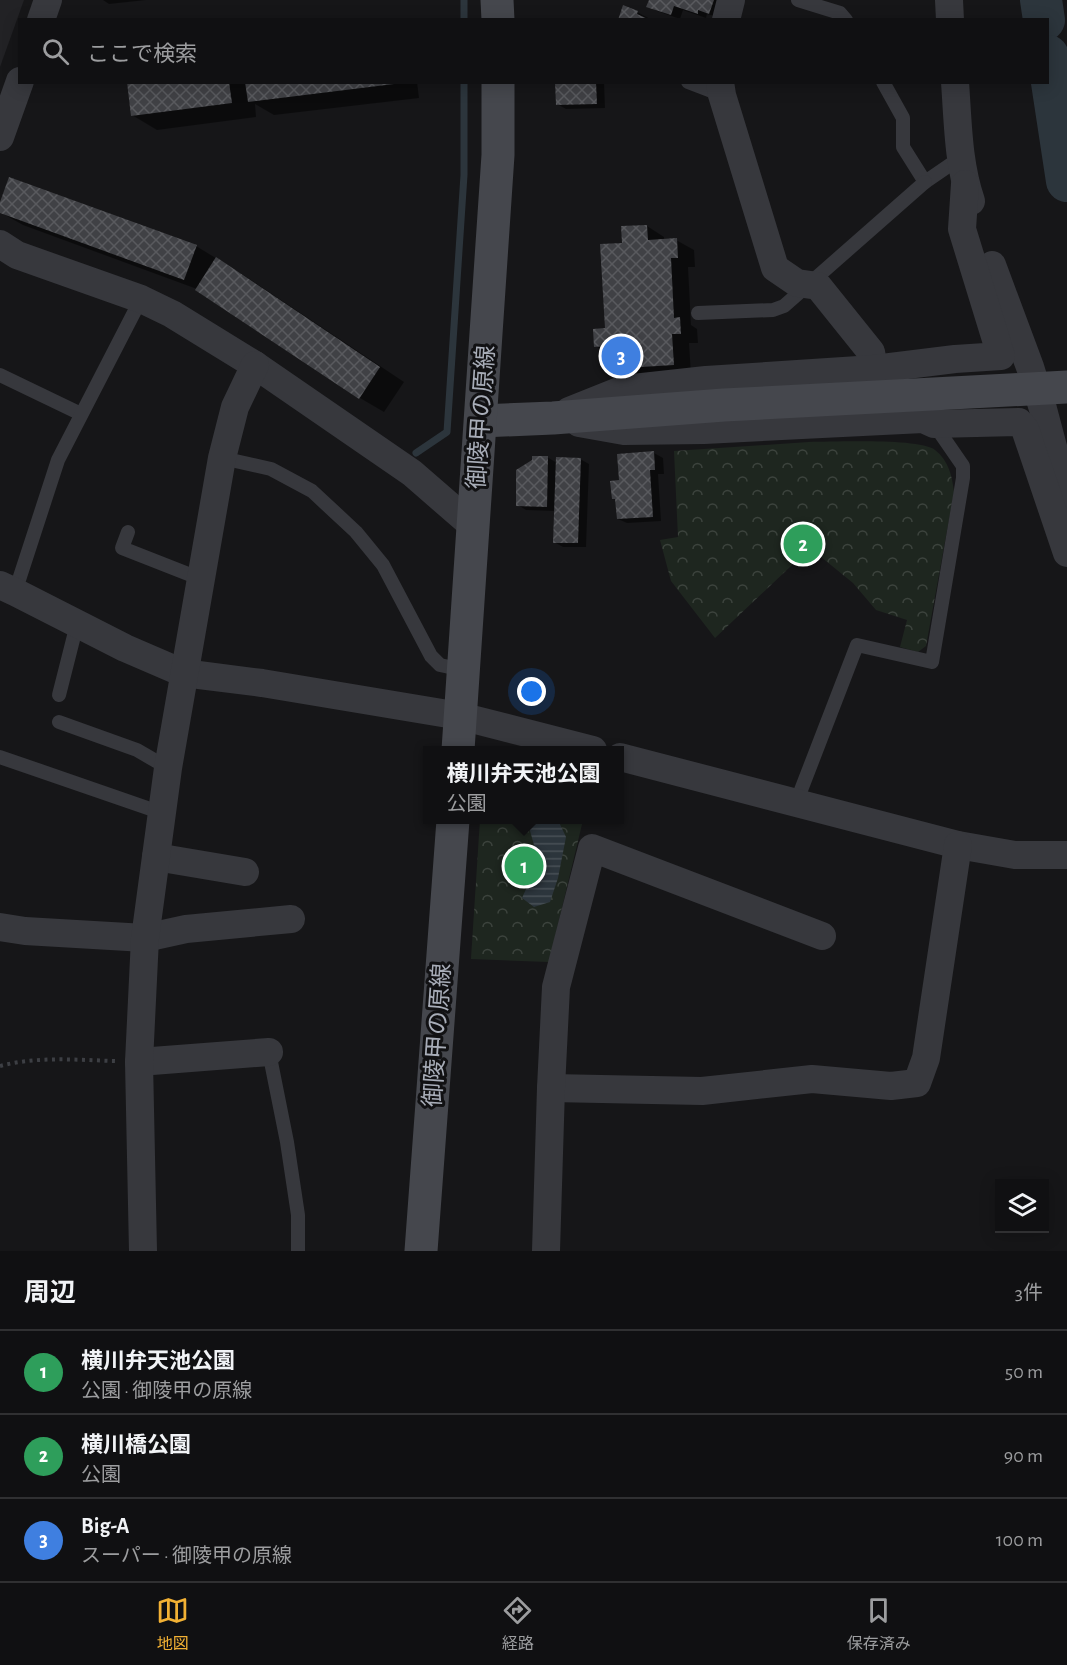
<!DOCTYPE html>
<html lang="ja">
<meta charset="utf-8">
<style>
body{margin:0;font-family:"Alegreya Sans","Noto Sans JP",sans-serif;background:#1e1e20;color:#f1f3f6}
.controls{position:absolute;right:18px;bottom:18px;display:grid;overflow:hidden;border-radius:0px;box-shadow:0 3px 15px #0003}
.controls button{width:54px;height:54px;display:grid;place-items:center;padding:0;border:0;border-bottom:2px solid #303032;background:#101012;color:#f1f3f6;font:30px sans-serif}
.you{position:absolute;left:532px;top:692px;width:21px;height:21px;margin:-15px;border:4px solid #fff;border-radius:50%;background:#1a73e8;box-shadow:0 0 0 9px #1a73e833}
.badge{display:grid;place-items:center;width:39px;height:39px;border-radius:50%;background:#f2b134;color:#fff;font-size:20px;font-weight:700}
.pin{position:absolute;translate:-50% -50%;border:3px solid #fff;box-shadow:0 2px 6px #0006}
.popup{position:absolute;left:423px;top:746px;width:201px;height:78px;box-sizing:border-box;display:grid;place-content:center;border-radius:0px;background:#101012;filter:drop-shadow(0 2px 4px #0005);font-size:20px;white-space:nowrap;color:#9c9d9f}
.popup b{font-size:22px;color:#f1f3f6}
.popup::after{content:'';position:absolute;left:50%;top:100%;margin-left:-12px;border:12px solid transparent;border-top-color:#101012}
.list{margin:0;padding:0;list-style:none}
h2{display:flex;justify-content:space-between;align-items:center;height:78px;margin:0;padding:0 24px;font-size:26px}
h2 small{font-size:20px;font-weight:400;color:#9c9d9f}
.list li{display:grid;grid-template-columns:39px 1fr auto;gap:18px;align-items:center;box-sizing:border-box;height:84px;padding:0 24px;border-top:2px solid #303032}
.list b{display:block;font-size:22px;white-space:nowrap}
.list p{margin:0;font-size:20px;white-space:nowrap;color:#9c9d9f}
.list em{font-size:20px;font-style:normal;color:#9c9d9f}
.icon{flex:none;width:33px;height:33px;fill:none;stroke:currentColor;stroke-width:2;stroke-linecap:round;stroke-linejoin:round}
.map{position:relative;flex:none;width:1067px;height:1251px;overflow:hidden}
.search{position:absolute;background:#101012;box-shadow:0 3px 15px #0003;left:18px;right:18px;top:18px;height:66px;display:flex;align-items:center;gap:15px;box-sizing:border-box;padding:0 21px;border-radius:0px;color:#9c9d9f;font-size:22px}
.sheet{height:330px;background:#101012}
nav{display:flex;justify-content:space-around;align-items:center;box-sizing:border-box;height:84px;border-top:2px solid #303032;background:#101012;font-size:16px;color:#9c9d9f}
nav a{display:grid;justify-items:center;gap:3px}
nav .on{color:#f2b134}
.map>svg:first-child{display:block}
.built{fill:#222225}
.park{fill:url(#park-crowns)}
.water{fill:url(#water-rules)}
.shadow{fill:#0007}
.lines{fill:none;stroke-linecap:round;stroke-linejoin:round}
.stream{stroke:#2c353c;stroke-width:7}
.river{stroke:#2c353c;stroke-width:42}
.building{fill:url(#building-cross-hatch)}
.path{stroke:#3d3f44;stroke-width:4;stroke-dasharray:3 4.5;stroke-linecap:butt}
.lane{stroke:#37383d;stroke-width:14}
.street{stroke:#37383d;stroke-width:28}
.secondary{stroke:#45474d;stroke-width:33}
.labels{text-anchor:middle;stroke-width:6;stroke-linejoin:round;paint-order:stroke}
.street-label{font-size:24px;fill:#a8adb8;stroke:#111113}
</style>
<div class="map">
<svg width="1067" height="1251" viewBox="0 0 1067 1251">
<defs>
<pattern id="park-crowns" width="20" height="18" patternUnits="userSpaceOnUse" patternTransform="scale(1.5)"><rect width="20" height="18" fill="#1e261f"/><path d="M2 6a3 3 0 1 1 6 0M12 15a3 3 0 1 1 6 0" fill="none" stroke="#3c433d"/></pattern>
<pattern id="water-rules" width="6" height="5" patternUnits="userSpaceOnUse" patternTransform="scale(1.5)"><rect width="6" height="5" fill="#2c353c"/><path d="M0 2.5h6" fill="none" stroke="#485056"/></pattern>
<pattern id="building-cross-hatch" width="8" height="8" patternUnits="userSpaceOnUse" patternTransform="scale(1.5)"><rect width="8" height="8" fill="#404145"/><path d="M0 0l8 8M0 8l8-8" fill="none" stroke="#595a5e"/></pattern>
</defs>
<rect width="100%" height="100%" fill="#161618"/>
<!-- built -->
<path class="built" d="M0,0H24L0,67Z"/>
<!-- park -->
<g class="park">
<path d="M809,442C834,442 919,438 935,450C949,461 952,476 954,492L926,646L918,652L900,647L907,620L876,610L853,583L810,548L715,638L671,581L660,540L678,537L674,451Z"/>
<path d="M480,820H583L549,962L471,959Z"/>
</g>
<!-- water -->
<path class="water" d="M527,820H558L566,837L558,878L550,902L534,907L522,898L535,869L534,845Z"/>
<!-- shadow -->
<g class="shadow">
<path d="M103,0H146L109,4Z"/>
<path d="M650,0H724L718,17L707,14L706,18L683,10L680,19L657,11L648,6Z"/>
<path d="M637,12L650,19L619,20Z"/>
<path d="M128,82H417L419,98L274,115L255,104L256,117L157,130L132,115Z"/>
<path d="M556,82H604L605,108L566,109L557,104Z"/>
<path d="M0,206L196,246L242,274L404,382L384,412L360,398L197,290V289L23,225L0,212Z"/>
<path d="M647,226L664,237V240H676L694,250L695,267H688L691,325L697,329L698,343H689L691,374L627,378L609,368V354L596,346L607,329L624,244Z"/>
<path d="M654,453L663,458L664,474H658L661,521L627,523L618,519L617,501L613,498L620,481Z"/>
<path d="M547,457L557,463L580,459L589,464L586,547H563L554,542L555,511L526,510L518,505Z"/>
</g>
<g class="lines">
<!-- stream -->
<g class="stream">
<path d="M464,0V20"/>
<path d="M416,453L447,432L464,175V82"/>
</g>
<!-- river -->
<g class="river">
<path d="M1041,0L1044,20"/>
<path d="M1048,56L1067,181"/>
</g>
</g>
<!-- building -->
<g class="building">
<path d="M649,0H714L709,14L698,10V14L674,6L671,15L646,7Z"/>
<path d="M623,5L638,11L637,14L650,20H618Z"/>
<path d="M127,82H229L232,103L131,116Z"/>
<path d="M245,82H394V84L248,102Z"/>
<path d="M555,82H596L597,104L556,105Z"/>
<path d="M9,177L197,245L184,280L0,213V202Z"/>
<path d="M647,225L648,240L677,238L678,258H671L674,318L680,317L681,334H672L674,365L608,369L607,346L594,347L593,329L605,328L600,244L622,243L621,226Z"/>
<path d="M216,257L380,367L359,399L195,290Z"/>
<path d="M654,451L655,470H650L653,517L617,519L615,499H612L610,481L619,480L617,454Z"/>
<path d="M532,456H548L547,507L516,506V470L532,460Z"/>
<path d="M556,457L581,458L578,543H553Z"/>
</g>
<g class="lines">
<!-- path -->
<path class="path" d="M0,1066C38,1056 77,1060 116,1061"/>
<!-- lane -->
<g class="lane">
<path d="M798,0L840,13L846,20"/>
<path d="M688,82L722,95"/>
<path d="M883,82L903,118V147L925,182L960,158"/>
<path d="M698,313L773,310L784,306L925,182"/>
<path d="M0,375L81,414"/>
<path d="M222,458L271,469L312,491L356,532L383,565L431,656L440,665L463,670"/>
<path d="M128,532L122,548L201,579"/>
<path d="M15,592L58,460L141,299"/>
<path d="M59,695L77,624"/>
<path d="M59,722L137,750L168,768"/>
<path d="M0,757L162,813"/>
<path d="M796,803L857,645L932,662L963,478V466L934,424"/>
<path d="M269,1052L287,1142L298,1215V1251"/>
</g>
<!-- street -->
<g class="street">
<path d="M949,0L950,20"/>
<path d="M41,20L48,0"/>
<path d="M726,20L731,0"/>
<path d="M720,82L722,95L775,268L797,283L818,286L871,352L874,369"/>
<path d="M955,82C958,123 958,163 971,201"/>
<path d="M0,137L20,81"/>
<path d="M0,244L17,255L141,299L172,314L255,365L412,473L473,526"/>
<path d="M992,265L1030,367L1043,409L1067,500"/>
<path d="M569,411L624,389L706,380L874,369L955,359L1001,356L962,229L965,184"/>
<path d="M579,423L624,431L704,430L923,419L934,424L1019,422L1025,429L1067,553"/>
<path d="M0,585L15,592L125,648L183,673L262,683L460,716L593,750"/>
<path d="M620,757L958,845L1015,855H1067"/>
<path d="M156,857L245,872"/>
<path d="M0,927L25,931L145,938L186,929L291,919"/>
<path d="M139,1062L269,1052"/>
<path d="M551,1088L702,1091L812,1079L891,1086L917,1083L926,1058L958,845"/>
<path d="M143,1251L139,1062L145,938L168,768L222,458L235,407L255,365"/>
<path d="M546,1251L551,1088L556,987L592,848L822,936"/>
</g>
<!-- secondary -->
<g class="secondary">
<path d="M497,0L498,20"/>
<path d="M481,421L553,418L724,405L1067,387"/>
<path d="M458,750L498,155V82"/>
<path d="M421,1251L453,820"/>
</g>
</g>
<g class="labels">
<!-- street labels -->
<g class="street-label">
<text transform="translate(481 417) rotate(-86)" y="8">御陵甲の原線</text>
<text transform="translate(437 1035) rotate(-86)" y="8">御陵甲の原線</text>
</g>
</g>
</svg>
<div class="controls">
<button><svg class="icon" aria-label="layers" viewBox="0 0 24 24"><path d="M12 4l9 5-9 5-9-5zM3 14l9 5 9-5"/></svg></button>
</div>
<div class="you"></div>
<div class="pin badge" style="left:524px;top:866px;background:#2e9e5b">1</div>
<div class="popup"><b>横川弁天池公園</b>公園</div>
<div class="pin badge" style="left:803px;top:544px;background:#2e9e5b">2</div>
<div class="pin badge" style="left:621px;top:356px;background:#3f7fe0">3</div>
<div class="search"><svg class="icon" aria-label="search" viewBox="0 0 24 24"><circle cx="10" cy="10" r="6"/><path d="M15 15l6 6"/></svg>ここで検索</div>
</div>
<section class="sheet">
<h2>周辺<small>3件</small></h2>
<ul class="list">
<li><span class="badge" style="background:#2e9e5b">1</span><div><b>横川弁天池公園</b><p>公園 · 御陵甲の原線</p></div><em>50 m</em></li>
<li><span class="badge" style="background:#2e9e5b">2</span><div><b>横川橋公園</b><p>公園</p></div><em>90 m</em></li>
<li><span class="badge" style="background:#3f7fe0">3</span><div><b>Big-A</b><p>スーパー · 御陵甲の原線</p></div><em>100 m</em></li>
</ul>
</section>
<nav>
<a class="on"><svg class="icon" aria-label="map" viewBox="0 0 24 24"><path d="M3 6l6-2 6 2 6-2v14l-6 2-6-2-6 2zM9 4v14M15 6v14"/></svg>地図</a>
<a><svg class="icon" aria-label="directions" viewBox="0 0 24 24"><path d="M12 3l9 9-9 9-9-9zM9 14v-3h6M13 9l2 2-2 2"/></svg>経路</a>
<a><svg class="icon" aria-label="saved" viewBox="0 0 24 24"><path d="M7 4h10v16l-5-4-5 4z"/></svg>保存済み</a>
</nav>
